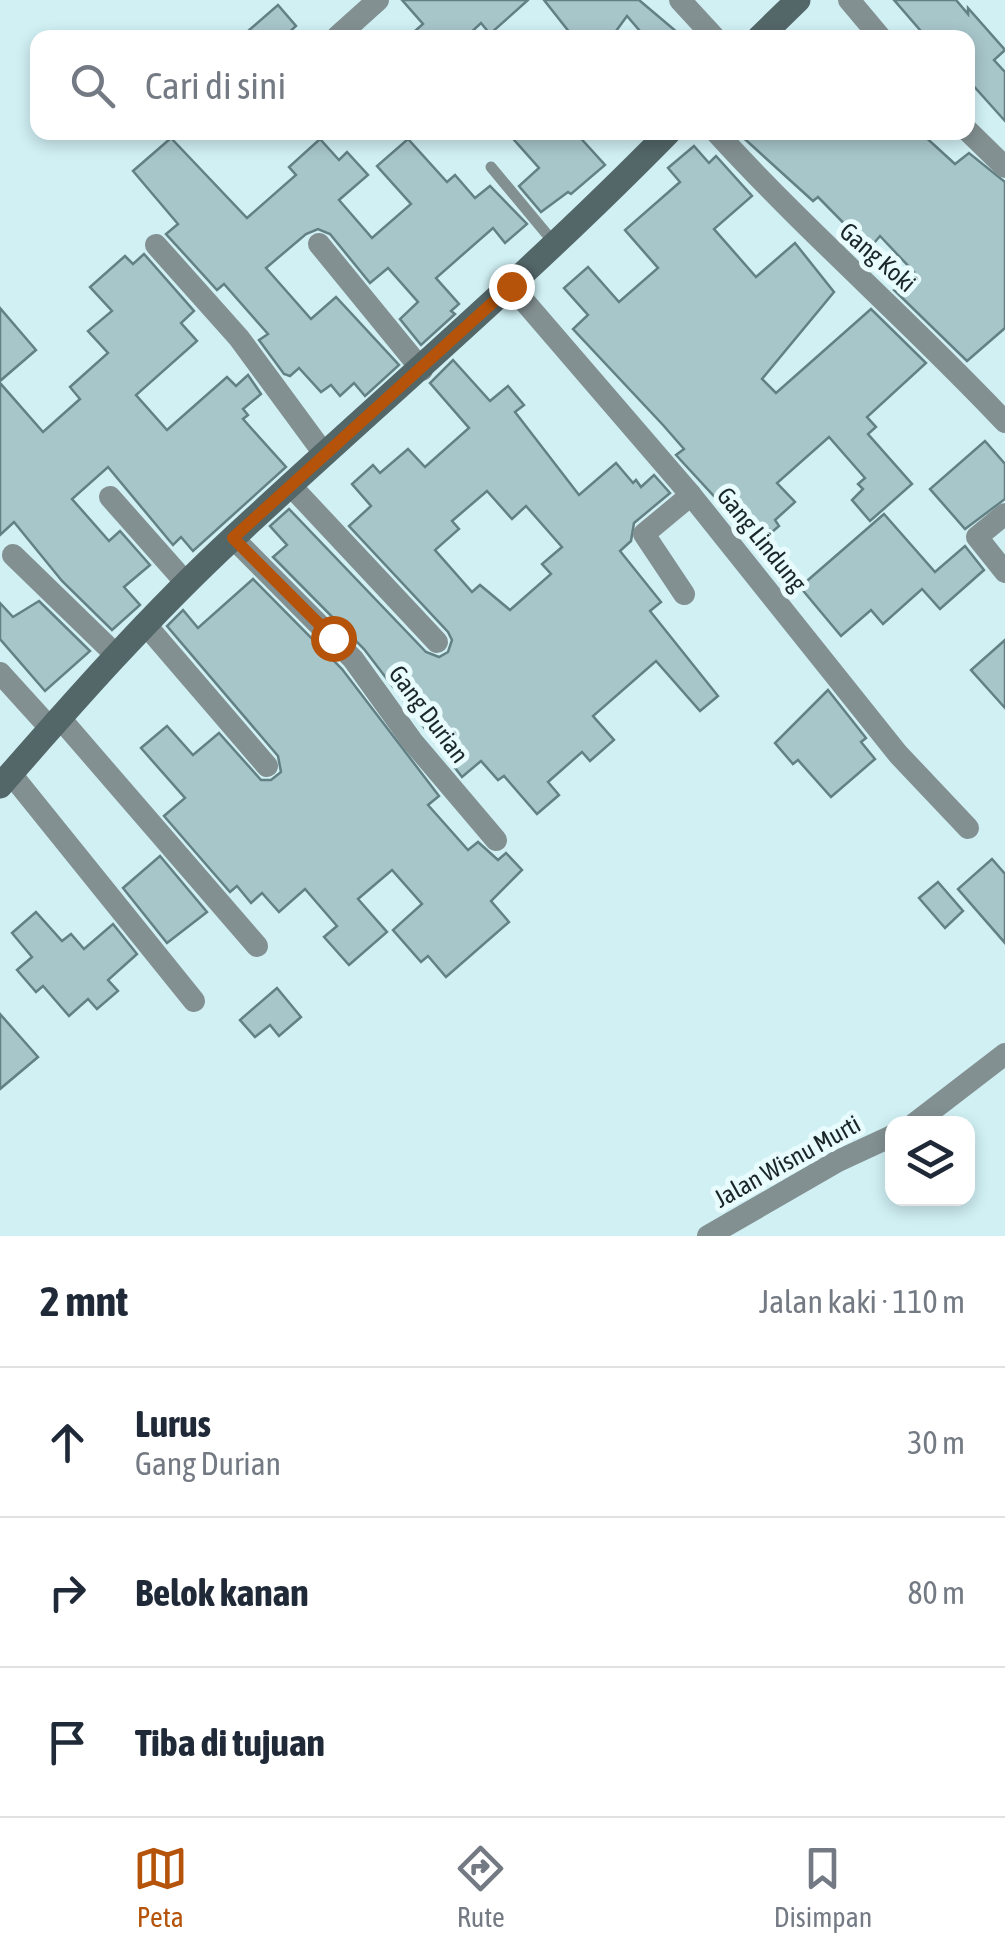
<!DOCTYPE html>
<html lang="id">
<meta charset="utf-8">
<style>
body{margin:0;font-family:"Asap Condensed",sans-serif;background:#f2f2f3;color:#1f2937}
.controls{position:absolute;right:30px;bottom:30px;display:grid;overflow:hidden;border-radius:20px;box-shadow:0 5px 15px #0003}
.controls button{width:90px;height:90px;display:grid;place-items:center;padding:0;border:0;border-bottom:2px solid #e0e1e3;background:#fff;color:#1f2937;font:50px sans-serif}
.stop{position:absolute;width:30px;height:30px;margin:-22px;border:8px solid #b45309;border-radius:50%;background:#fff}
.stop.end{background:#b45309;border-color:#fff;box-shadow:0 2px 10px #0008}
.list{margin:0;padding:0;list-style:none}
h2{display:flex;justify-content:space-between;align-items:center;height:130px;margin:0;padding:0 40px;font-size:42px}
h2 small{font-size:32px;font-weight:400;color:#747a83}
.list li{display:grid;grid-template-columns:65px 1fr auto;gap:30px;align-items:center;box-sizing:border-box;height:150px;padding:0 40px;border-top:2px solid #e0e1e3}
.list b{display:block;font-size:38px;white-space:nowrap}
.list p{margin:0;font-size:32px;white-space:nowrap;color:#747a83}
.list em{font-size:32px;font-style:normal;color:#747a83}
.icon{flex:none;width:55px;height:55px;fill:none;stroke:currentColor;stroke-width:2;stroke-linecap:round;stroke-linejoin:round}
.map{position:relative;flex:none;width:1005px;height:1236px;overflow:hidden}
.search{position:absolute;background:#fff;box-shadow:0 5px 15px #0003;left:30px;right:30px;top:30px;height:110px;display:flex;align-items:center;gap:25px;box-sizing:border-box;padding:0 35px;border-radius:20px;color:#747a83;font-size:38px}
.sheet{height:580px;background:#fff}
nav{display:flex;justify-content:space-around;align-items:center;box-sizing:border-box;height:140px;border-top:2px solid #e0e1e3;background:#fff;font-size:28px;color:#747a83}
nav a{display:grid;justify-items:center;gap:5px}
nav .on{color:#b45309}
.map>svg:first-child{display:block}
.building{fill:#a7c6ca;stroke:#638084;stroke-width:2.5;fill-rule:evenodd}
.lines{fill:none;stroke-linecap:round;stroke-linejoin:round}
.lane{stroke:#839092;stroke-width:11}
.street{stroke:#839092;stroke-width:22}
.secondary{stroke:#536668;stroke-width:25}
.route{stroke:#b45309;stroke-width:12}
.labels{text-anchor:middle;stroke-width:10;stroke-linejoin:round;paint-order:stroke}
.street-label{font-size:25px;fill:#1a2627;stroke:#e8fbfd}
</style>
<div class="map">
<svg width="1005" height="1236" viewBox="0 0 1005 1236">
<rect width="100%" height="100%" fill="#d0f0f4"/>
<!-- building -->
<g class="building">
<path d="M402,0H528L490,34L481,23L465,38H407L423,24Z"/>
<path d="M544,0H639L684,38H646L627,16L611,38H574Z"/>
<path d="M894,0H956L968,14V8L1005,50L994,60L1005,72V121L970,82L968,84V38H927Z"/>
<path d="M278,5L296,26L283,38H240Z"/>
<path d="M507,132H575L605,165L571,194L568,192L541,212L519,186L539,168Z"/>
<path d="M737,132H920L955,164L969,153L1005,182V328L967,361L894,290L914,272L880,236L869,249L818,197L813,201Z"/>
<path d="M171,138L247,218L296,175L289,167L320,139L339,160L347,152L368,175L339,200L372,238L411,204L377,166L408,139L447,182L455,175L475,198L490,186L527,224L505,243L493,228L436,278L459,304L451,311L455,314L421,345L400,319L418,302L388,268L370,283L330,234L318,229L306,234L266,268L311,319L336,297L399,365L365,396L354,383L340,396L331,385L321,392L299,368L290,376L284,374L259,340L268,334L224,284L217,290L166,234L178,224L133,171Z"/>
<path d="M694,146L709,163L716,156L752,196L714,229L756,277L795,243L834,292L762,379L776,393L871,309L926,363L867,417L876,427L868,434L912,484L870,521L852,500L863,489L858,484L865,478L829,437L777,483L795,502L775,520L779,526L758,544L676,455L684,449L663,425L573,329L588,315L564,288L588,267L619,302L658,268L625,230L680,182L668,168Z"/>
<path d="M144,254L194,311L181,323L197,341L136,395L167,430L227,377L236,386L248,375L261,394L243,409L248,415L243,419L286,467L193,551L181,537L173,545L108,467L72,499L109,541L120,531L150,565L124,587L140,605L112,630L62,581L14,522L0,535V383L43,432L80,399L70,387L108,353L88,331L112,311L90,287L125,256L133,264Z"/>
<path d="M0,308L36,350L0,381Z"/>
<path d="M453,360L490,401L508,386L524,405L515,412L579,495L616,463L633,483L636,480L641,487L654,475L670,493L634,523L631,541L620,551L661,602L650,611L718,696L700,711L656,661L593,716L614,740L590,761L582,752L548,782L559,795L537,814L504,776L498,780L481,761L462,777L364,649L273,557L287,545L270,526L289,509L426,652L439,657L448,652L452,640L448,632L349,526L371,506L352,484L373,465L380,473L408,449L425,467L469,428L430,383ZM487,491L512,519L526,506L562,547L542,564L551,574L510,610L480,585L472,592L435,550L459,529L452,521Z"/>
<path d="M985,441L1005,464V499L965,529L930,489Z"/>
<path d="M884,514L935,572L965,546L984,570L940,609L922,589L883,624L871,610L841,636L800,587Z"/>
<path d="M253,579L342,669L439,796L428,805L468,850L478,842L498,860L506,853L522,870L491,901L509,922L446,977L428,956L421,962L393,930L422,904L392,870L358,899L387,932L349,965L324,937L337,926L305,889L279,912L262,893L251,903L237,886L230,892L164,816L185,798L141,748L167,726L193,755L219,733L261,780H271L281,772L278,756L167,626L183,610L198,628Z"/>
<path d="M39,601L90,651L45,691L0,639V603L13,617Z"/>
<path d="M1005,640V708L971,670Z"/>
<path d="M828,690L866,738L861,742L875,759L831,797L798,760L793,764L775,743Z"/>
<path d="M160,856L207,912L167,943L123,888Z"/>
<path d="M992,859L1005,874V943L958,889Z"/>
<path d="M938,882L963,911L945,928L919,898Z"/>
<path d="M36,912L62,941L71,934L84,949L113,924L137,954L108,980L118,991L97,1009L88,999L69,1016L43,986L36,992L17,970L32,957L12,933Z"/>
<path d="M277,988L301,1017L279,1036L270,1025L255,1037L240,1020Z"/>
<path d="M0,1014L38,1057L0,1089Z"/>
</g>
<g class="lines">
<!-- lane -->
<path class="lane" d="M491,167L555,244"/>
<!-- street -->
<g class="street">
<path d="M680,0L715,38"/>
<path d="M849,0L881,38"/>
<path d="M338,36L378,0"/>
<path d="M968,131L1005,167"/>
<path d="M716,132C808,233 911,322 1005,422"/>
<path d="M319,244L422,370"/>
<path d="M156,245L239,338L325,455"/>
<path d="M511,286L691,495L898,754L968,828"/>
<path d="M291,486L437,642"/>
<path d="M110,497L187,584"/>
<path d="M1005,514L977,537L1005,572"/>
<path d="M233,538L353,659L412,741L496,840"/>
<path d="M13,555L116,655"/>
<path d="M684,594L644,534L691,495"/>
<path d="M145,624L267,766"/>
<path d="M0,673L50,728"/>
<path d="M59,717L257,946"/>
<path d="M11,774L194,1001"/>
<path d="M914,1124L1005,1054"/>
<path d="M708,1236L838,1161L892,1136"/>
</g>
<!-- secondary -->
<g class="secondary">
<path d="M759,38L798,0"/>
<path d="M0,786C75,700 151,614 234,537C379,402 530,274 669,132"/>
</g>
</g>
<g class="lines">
<!-- route -->
<path class="route" d="M333,638L233,538L511,286"/>
</g>
<g class="labels">
<!-- street labels -->
<g class="street-label">
<text transform="translate(878 257) rotate(41)" y="9">Gang Koki</text>
<text transform="translate(762 539) rotate(51)" y="9">Gang Lindung</text>
<text transform="translate(429 714) rotate(53)" y="9">Gang Durian</text>
<text transform="translate(787 1161) rotate(-29)" y="9">Jalan Wisnu Murti</text>
</g>
</g>
</svg>
<div class="controls">
<button><svg class="icon" aria-label="layers" viewBox="0 0 24 24"><path d="M12 4l9 5-9 5-9-5zM3 14l9 5 9-5"/></svg></button>
</div>
<div class="stop" style="left:333px;top:638px"></div>
<div class="stop end" style="left:511px;top:286px"></div>
<div class="search"><svg class="icon" aria-label="search" viewBox="0 0 24 24"><circle cx="10" cy="10" r="6"/><path d="M15 15l6 6"/></svg>Cari di sini</div>
</div>
<section class="sheet">
<h2>2 mnt<small>Jalan kaki · 110 m</small></h2>
<ul class="list">
<li><svg class="icon" aria-label="ahead" viewBox="0 0 24 24"><path d="M12 20V5M6 11l6-6 6 6"/></svg><div><b>Lurus</b><p>Gang Durian</p></div><em>30 m</em></li>
<li><svg class="icon" aria-label="right" viewBox="0 0 24 24"><path d="M7 20v-9h11M14 6l5 5-5 5"/></svg><div><b>Belok kanan</b></div><em>80 m</em></li>
<li><svg class="icon" aria-label="arrive" viewBox="0 0 24 24"><path d="M6 21V4h12l-3 4 3 4H6"/></svg><div><b>Tiba di tujuan</b></div></li>
</ul>
</section>
<nav>
<a class="on"><svg class="icon" aria-label="map" viewBox="0 0 24 24"><path d="M3 6l6-2 6 2 6-2v14l-6 2-6-2-6 2zM9 4v14M15 6v14"/></svg>Peta</a>
<a><svg class="icon" aria-label="directions" viewBox="0 0 24 24"><path d="M12 3l9 9-9 9-9-9zM9 14v-3h6M13 9l2 2-2 2"/></svg>Rute</a>
<a><svg class="icon" aria-label="saved" viewBox="0 0 24 24"><path d="M7 4h10v16l-5-4-5 4z"/></svg>Disimpan</a>
</nav>
